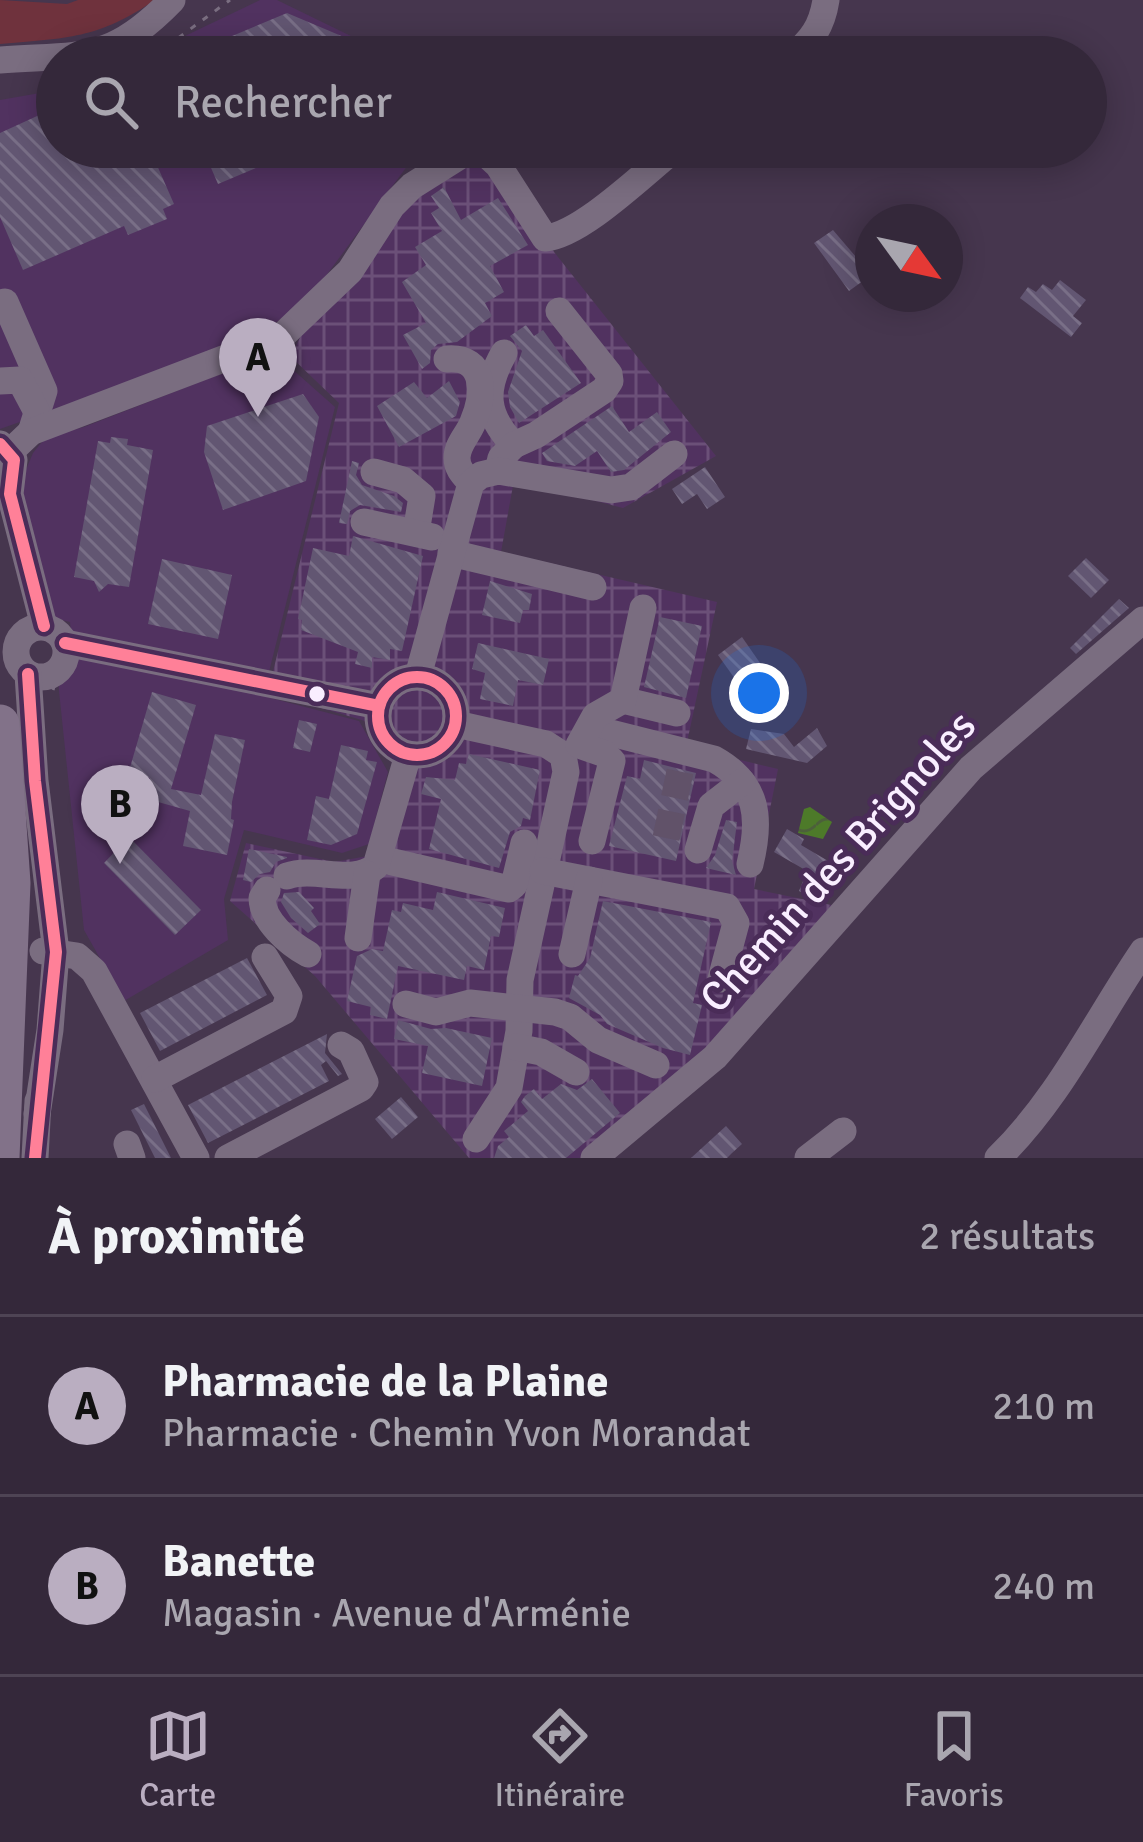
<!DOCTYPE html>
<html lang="fr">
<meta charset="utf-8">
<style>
body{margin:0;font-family:Signika,sans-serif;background:#3f3445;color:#f1f3f6}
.compass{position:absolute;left:855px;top:204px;width:108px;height:108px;border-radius:50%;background:#34283a;box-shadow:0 6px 30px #0003;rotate:123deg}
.you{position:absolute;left:759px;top:693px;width:42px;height:42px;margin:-30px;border:9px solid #fff;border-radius:50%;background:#1a73e8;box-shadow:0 0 0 18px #1a73e833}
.badge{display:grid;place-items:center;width:78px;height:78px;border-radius:50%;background:#baaec1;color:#111;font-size:39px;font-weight:700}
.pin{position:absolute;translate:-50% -99px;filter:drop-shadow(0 3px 6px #0008)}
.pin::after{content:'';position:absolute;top:63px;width:42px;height:36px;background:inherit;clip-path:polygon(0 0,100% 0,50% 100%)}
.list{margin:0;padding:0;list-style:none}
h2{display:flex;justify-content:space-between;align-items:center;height:156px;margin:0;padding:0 48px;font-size:51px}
h2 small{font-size:39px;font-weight:400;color:#a9a6af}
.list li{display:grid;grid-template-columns:78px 1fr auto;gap:36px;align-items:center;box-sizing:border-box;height:180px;padding:0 48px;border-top:3px solid #4e4454}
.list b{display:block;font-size:45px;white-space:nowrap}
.list p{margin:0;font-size:39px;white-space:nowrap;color:#a9a6af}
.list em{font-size:39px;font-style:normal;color:#a9a6af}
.icon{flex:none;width:66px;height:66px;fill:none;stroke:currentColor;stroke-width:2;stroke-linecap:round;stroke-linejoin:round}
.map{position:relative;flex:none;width:1143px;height:1158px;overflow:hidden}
.search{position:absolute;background:#34283a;box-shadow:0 6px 30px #0003;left:36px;right:36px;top:36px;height:132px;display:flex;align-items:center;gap:30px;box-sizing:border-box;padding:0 42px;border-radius:66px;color:#a9a6af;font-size:45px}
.sheet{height:516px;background:#34283a}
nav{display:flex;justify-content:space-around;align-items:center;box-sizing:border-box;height:168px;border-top:3px solid #4e4454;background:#34283a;font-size:33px;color:#a9a6af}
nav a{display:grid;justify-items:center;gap:6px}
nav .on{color:#baaec1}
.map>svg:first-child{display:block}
.built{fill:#513260}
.industrial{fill:url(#industrial-grid)}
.green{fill:#6f323d}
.water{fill:url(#water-waves)}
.building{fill:url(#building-back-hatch)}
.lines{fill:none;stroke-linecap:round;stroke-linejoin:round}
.minor-tunnel{stroke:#615269;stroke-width:27;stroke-dasharray:27 14;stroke-linecap:butt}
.path{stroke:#7a6e81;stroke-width:3;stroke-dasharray:6 9;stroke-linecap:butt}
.minor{stroke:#7a6d80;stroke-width:27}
.highway{stroke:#827289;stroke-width:39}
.bus-1-casing{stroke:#4a2c58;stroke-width:21}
.bus-1{stroke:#ff8098;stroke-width:12}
.bus-dot{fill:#f9eeff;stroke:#4a2c58;stroke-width:4.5}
.labels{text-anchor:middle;stroke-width:10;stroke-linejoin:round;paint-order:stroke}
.street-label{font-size:42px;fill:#f9eeff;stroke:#4a2c58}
</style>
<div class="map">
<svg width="1143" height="1158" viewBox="0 0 1143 1158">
<defs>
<pattern id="industrial-grid" width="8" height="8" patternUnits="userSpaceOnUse" patternTransform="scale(3)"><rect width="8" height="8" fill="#513260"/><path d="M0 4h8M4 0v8" fill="none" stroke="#6b5078"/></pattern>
<pattern id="water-waves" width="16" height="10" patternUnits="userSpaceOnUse" patternTransform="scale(3)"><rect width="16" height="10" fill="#4d7a29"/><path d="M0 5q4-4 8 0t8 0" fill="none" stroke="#4c603a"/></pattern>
<pattern id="building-back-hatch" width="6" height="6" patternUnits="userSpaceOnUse" patternTransform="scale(3)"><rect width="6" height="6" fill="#625672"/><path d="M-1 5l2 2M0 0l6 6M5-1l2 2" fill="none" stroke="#796f87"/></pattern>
</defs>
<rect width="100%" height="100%" fill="#46364e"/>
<!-- built -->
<g class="built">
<path d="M260,0H277L394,57H153L187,35Z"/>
<path d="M57,90V147H428L408,165L308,300L251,340L0,429V100Z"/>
<path d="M274,353L335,407L263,696L359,721L388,772L369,844L342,853L244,830L224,899L228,940L124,1001L84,930L59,691L58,674L73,656L70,622L54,618L20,484L33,453L46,437L84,427Z"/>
</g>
<!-- industrial -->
<path class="industrial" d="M459,147H500L554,252L716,456L623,508L514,480L501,552L717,602L686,747L778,769L754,889L841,907L705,1061L585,1158H469L315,976L230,901L246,843L334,862L368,856L396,769L365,721L268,692L339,403L291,357L309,318Z"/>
<!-- green -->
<path class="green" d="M0,0L67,4L78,0H155C98,39 67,38 0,44Z"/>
<!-- water -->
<path class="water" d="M810,807L832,822L823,839L798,833L804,809Z"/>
<!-- building -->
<g class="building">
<path d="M287,13L358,43L362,57H182Z"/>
<path d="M48,111L52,121L57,119V147H149L174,204L163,209L167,219L128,235L124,226L23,270L0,217V133Z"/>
<path d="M202,147H306L308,158L289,166L284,156L218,184Z"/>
<path d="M444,187L461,220L498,198L528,245L490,266L504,292L485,303L492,316L457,342L438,344L431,350L430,363L422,369L403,335L426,323L402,282L426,265L415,247L442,231L431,213L439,208L431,196Z"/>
<path d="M833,230L862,264L858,266L867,278L849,291L814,243Z"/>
<path d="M1060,280L1086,300L1073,316L1082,323L1071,337L1020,298L1028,287L1036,292L1043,284L1052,290Z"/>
<path d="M526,325L534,336L543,330L581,383L519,423L510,407L508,392L522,351L510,336Z"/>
<path d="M449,381L460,402L456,416L399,447L377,406L414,382L427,398Z"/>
<path d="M303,394L319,417L306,481L223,510L204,452L207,426Z"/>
<path d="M612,406L629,432L657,412L671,432L624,470L611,472L597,451L575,466L547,461L542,453Z"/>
<path d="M111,437L128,439L127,445L153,450L129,587L108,584L99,592L94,581L74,577L98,441L110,443Z"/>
<path d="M352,461L359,463L356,475L362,485L394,496L403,503L401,512L360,505L350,511L347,524L339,523Z"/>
<path d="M705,467L725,497L707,509L697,494L682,504L672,489Z"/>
<path d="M353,536L423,556L402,651L390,649V660L372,657V668L355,664L358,652L301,630L302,620L298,619L313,548L349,556Z"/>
<path d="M1086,558L1109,580L1091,598L1068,576Z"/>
<path d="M162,559L232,575L218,639L148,624Z"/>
<path d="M490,581L532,594L529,610H523L520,623L482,615Z"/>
<path d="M1119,599L1129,608L1076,654L1070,648Z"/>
<path d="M660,617L702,626L686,698L644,687Z"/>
<path d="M742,637L769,676L745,693L718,655Z"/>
<path d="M478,643L549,659L543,685L518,680L513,706L480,699L485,673L472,669Z"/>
<path d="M152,692L196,705L171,789L201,795L215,734L245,740L232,802L231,819L234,820L227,855L183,846L190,811L144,798L150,778L129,771Z"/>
<path d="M299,720L317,724L310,752L293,748Z"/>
<path d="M817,728L827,746L807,763L746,749L751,729L784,734L794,747Z"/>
<path d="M341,745L368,751L366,760L377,762L357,834L331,845L307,840L316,796L329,799Z"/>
<path d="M469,754L540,770L530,820L523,818L521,826L510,832L499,868L429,849L441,799L421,794L426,777L455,780L459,763L466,764Z"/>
<path d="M644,760L696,773L676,861L609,846L627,776L640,779Z"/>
<path d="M726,820L737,822L732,861L736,875L706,868L715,855Z"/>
<path d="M787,829L804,839L801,845L835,865L831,873L836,876L820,904L799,891L807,871L774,852Z"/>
<path d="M129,837L201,910L175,935L104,863Z"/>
<path d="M249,849L287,857V858L276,862L270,872L260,874L251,882L243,880Z"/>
<path d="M299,892L314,908L311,911L320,924L308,933L291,918L281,902L284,893Z"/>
<path d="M437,892L505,908L499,937L491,936L484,970L467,966L464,980L398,966L387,1019L370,1015L371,1007L347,1001L357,956L372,949L383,951L392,910L401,912L403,903L433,910Z"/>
<path d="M603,901L711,922L693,1003L702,1005L690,1055L663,1048L607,1024L600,1015L569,998L575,975L578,976L590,958Z"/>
<path d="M247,958L267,995L160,1051L140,1013Z"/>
<path d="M398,1020L431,1029L446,1028L492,1038L482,1086L422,1073L428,1046L394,1039Z"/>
<path d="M327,1034L325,1053L342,1074L338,1076L326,1061L321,1065L329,1081L208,1143L188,1105Z"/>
<path d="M592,1079L620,1113L566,1158H494L498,1146L509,1137L504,1131L528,1111L521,1102L525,1096L534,1089L542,1099L561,1084L577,1090Z"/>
<path d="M401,1097L418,1117L392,1139L375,1119Z"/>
<path d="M144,1104L171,1158H155L131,1110Z"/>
<path d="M726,1126L742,1144L732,1153L727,1158H691Z"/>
</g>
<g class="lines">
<!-- minor-tunnel -->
<path class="minor-tunnel" d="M666,838L682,762"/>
<!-- path -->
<g class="path">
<path d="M162,57L159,52L230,0"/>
<path d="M53,690L59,669"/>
</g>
<!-- minor -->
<g class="minor">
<path d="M791,57C812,41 822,26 826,0"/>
<path d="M0,60C83,54 110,64 172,0"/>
<path d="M0,303L5,302L44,391L31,432"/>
<path d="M504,353C483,390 485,415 514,445"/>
<path d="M447,359C486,356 485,394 473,422C468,435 457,444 457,458C457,469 464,475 471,483"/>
<path d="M0,381L20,380L36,410"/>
<path d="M0,444L14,460L10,494L44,626"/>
<path d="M10,452L31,432L281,337L350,271L392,206L412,186L466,152L485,153L498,165L545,238C582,235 646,171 677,147"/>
<path d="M498,471L501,458L514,445L536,435L604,390L610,381L609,374L559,311"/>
<path d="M374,472L403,480L422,496L416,533"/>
<path d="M364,522L432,537"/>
<path d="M451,553L593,587"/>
<circle cx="41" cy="652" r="25"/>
<path d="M65,643L379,706"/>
<path d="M28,674L35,781L56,952L50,1030L37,1114"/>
<path d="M418,676L471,483L481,475L498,471L611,490L631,487L674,454"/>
<circle cx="417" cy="716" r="39"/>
<path d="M623,700L677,713"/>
<path d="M456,724L546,744L563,755L566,772L520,980L519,1031L509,1088L476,1139"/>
<path d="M603,731L714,759C759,784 761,819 750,864"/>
<path d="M592,841L612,761L605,754L579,745L595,716L623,700L643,608"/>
<path d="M698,850L711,806L742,782"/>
<path d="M380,859L509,889L514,885L524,843"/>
<path d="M543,871L727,907L736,923L721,979"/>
<path d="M287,876C316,866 353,886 376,866L408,755"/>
<path d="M267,890L262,898C262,920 288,943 308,954"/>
<path d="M358,938L367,874"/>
<path d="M43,951L77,956L94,971L196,1158"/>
<path d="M572,954L589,880"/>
<path d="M406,1004L436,1012L470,1003L555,1012L570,1017L598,1040L656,1065"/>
<path d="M516,1047L541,1052L576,1072"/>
<path d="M155,1079L284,1011L289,996L265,957"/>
<path d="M127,1144L132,1158"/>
<path d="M35,1158L38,1101"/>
<path d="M228,1158L361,1088L365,1082L351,1051L341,1045"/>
<path d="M594,1158L715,1057L971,768L1143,620"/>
<path d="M808,1158L843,1131"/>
<path d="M998,1158C1059,1099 1096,1020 1143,951"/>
</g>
<!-- highway -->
<path class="highway" d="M0,724L11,883L0,1158"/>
<!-- bus-1 casing -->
<g class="bus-1-casing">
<g id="bus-1">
<path d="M0,444L14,460L10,494L44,626"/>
<path d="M65,643L379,706"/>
<path d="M28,674L35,781L56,952L35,1158"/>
<circle cx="417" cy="716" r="39"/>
</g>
</g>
<!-- bus-1 -->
<use href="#bus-1" class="bus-1"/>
</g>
<!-- markers -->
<circle class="bus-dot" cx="317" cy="694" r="10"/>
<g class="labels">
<!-- street labels -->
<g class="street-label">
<text transform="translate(837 861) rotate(-48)" y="15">Chemin des Brignoles</text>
</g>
</g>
</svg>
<svg class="compass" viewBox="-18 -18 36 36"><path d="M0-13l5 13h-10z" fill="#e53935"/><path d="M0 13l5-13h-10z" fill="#a9a6af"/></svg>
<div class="you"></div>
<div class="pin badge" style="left:258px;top:417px">A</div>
<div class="pin badge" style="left:120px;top:864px">B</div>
<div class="search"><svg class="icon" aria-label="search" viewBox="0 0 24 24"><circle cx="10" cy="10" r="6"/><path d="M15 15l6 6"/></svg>Rechercher</div>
</div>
<section class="sheet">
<h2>À proximité<small>2 résultats</small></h2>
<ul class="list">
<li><span class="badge">A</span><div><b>Pharmacie de la Plaine</b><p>Pharmacie · Chemin Yvon Morandat</p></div><em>210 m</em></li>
<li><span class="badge">B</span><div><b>Banette</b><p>Magasin · Avenue d'Arménie</p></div><em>240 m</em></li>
</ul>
</section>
<nav>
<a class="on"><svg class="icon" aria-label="map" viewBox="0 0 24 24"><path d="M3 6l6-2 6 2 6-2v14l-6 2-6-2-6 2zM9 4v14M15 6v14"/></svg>Carte</a>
<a><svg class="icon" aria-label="directions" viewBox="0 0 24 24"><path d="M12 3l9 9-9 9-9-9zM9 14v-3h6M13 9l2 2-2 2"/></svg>Itinéraire</a>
<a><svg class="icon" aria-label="saved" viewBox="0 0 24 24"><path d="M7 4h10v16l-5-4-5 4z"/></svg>Favoris</a>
</nav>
